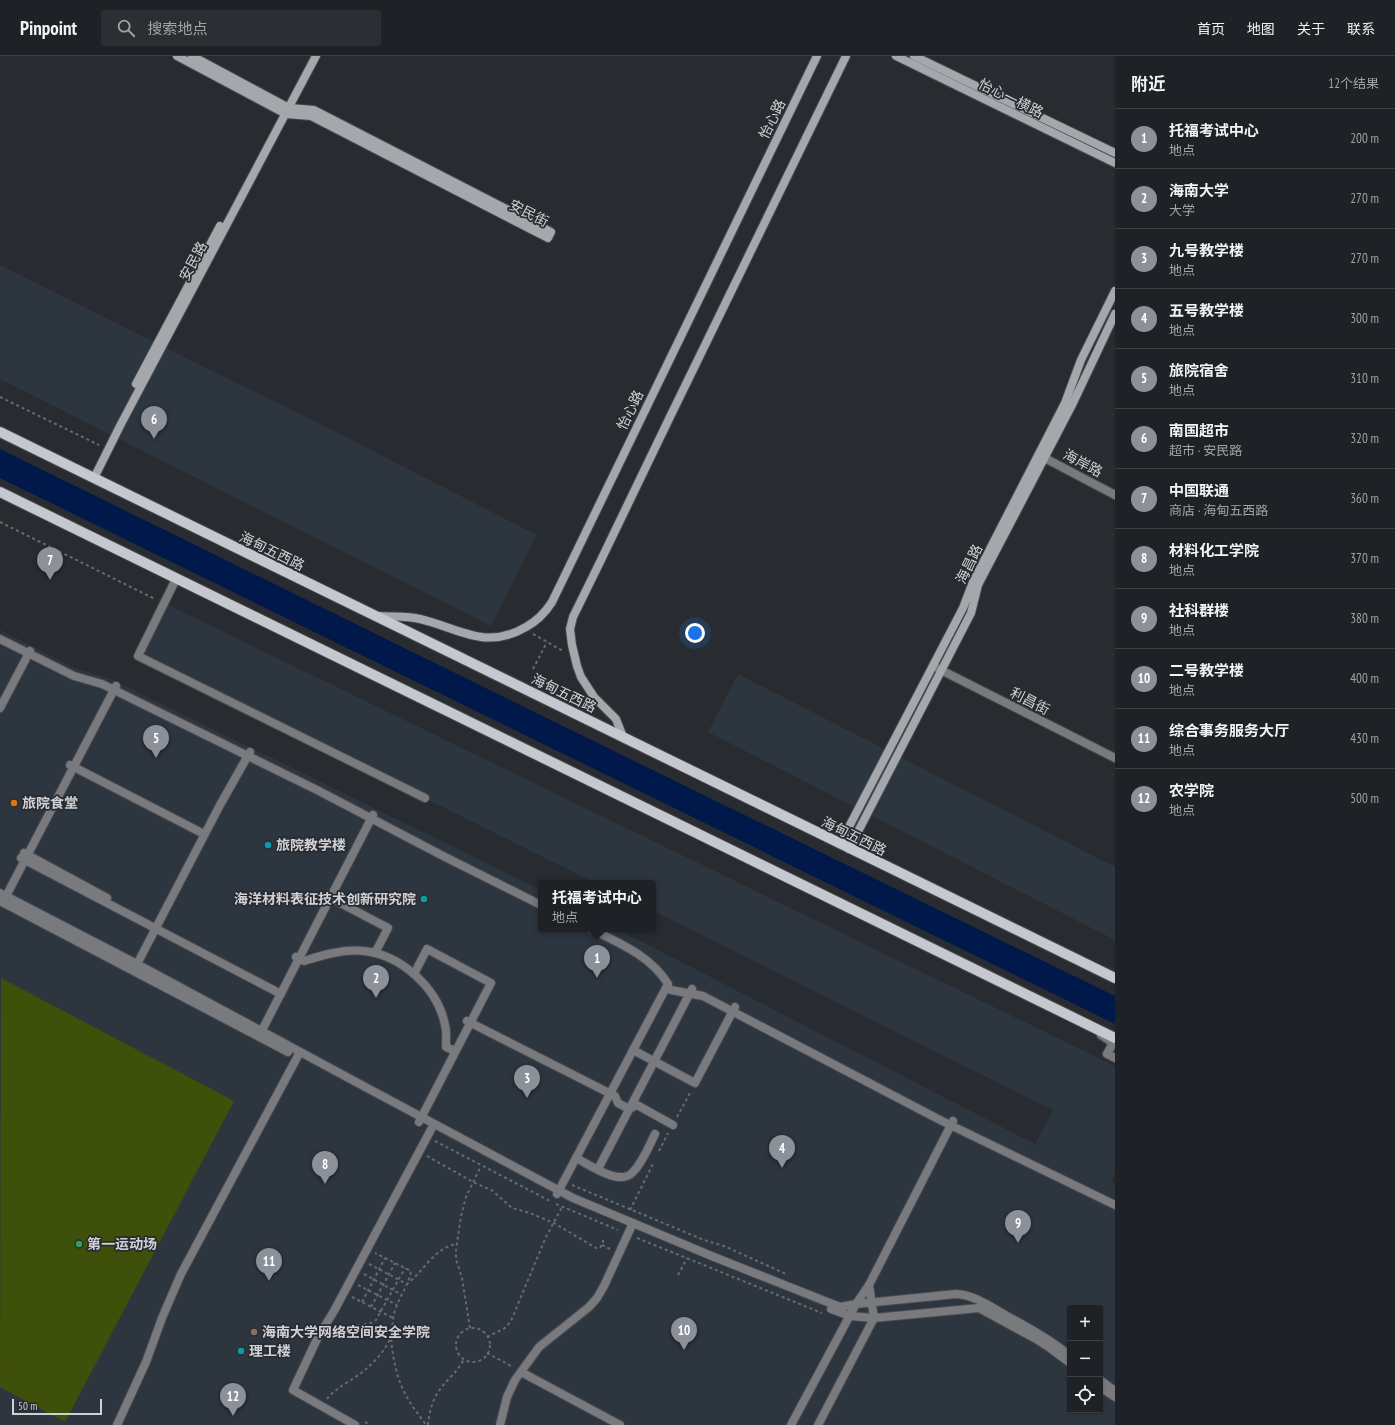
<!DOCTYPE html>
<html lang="zh">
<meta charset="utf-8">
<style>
body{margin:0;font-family:"PT Sans Narrow","Noto Sans SC",sans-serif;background:#2b2e32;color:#f1f3f6}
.controls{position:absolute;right:12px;bottom:12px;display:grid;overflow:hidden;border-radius:4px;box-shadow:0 1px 3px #0004}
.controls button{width:36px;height:36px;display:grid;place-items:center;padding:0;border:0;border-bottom:1px solid #3c3e42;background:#1e2125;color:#f1f3f6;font:20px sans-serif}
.scale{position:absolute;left:12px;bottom:10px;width:90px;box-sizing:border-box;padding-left:4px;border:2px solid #cfd1d5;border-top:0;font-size:11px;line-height:14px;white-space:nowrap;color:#cfd1d5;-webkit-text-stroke:3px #282c31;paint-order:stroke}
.you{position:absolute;left:695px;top:577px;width:14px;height:14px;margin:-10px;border:3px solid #fff;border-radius:50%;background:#1a73e8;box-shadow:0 0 0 6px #1a73e833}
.badge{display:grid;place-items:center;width:26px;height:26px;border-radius:50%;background:#8c9099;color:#fff;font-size:13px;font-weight:700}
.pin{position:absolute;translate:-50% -33px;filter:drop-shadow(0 1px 2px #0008)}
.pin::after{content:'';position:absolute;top:21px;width:14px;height:12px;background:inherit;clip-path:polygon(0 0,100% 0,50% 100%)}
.popup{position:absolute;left:538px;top:824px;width:118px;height:52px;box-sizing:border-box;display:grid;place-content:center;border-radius:4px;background:#1e2125;filter:drop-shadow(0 1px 3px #0005);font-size:13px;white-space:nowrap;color:#a1a3a7}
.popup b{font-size:15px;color:#f1f3f6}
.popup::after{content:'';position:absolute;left:50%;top:100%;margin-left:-8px;border:8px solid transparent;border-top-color:#1e2125}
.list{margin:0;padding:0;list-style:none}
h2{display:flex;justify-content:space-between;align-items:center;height:52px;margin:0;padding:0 16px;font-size:17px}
h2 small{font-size:13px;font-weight:400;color:#a1a3a7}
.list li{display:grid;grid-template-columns:26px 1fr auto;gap:12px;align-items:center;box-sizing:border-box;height:60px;padding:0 16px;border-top:1px solid #3c3e42}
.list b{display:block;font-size:15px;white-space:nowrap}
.list p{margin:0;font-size:13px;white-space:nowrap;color:#a1a3a7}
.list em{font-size:13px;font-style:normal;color:#a1a3a7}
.icon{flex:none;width:22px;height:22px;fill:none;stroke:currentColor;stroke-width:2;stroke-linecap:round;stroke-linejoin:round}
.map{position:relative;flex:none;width:1115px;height:1369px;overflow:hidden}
header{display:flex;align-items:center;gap:24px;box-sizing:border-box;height:56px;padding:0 20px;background:#1e2125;border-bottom:1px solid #3c3e42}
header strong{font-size:19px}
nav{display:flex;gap:22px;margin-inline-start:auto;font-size:14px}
.search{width:280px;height:36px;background:#2b2e32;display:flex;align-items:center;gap:10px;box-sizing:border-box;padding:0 14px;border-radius:4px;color:#a1a3a7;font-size:15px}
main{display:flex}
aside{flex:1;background:#1e2125}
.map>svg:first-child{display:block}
.built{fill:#2d353f;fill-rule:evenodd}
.green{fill:#3f500a}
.water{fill:#00184a}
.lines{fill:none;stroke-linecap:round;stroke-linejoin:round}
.street-casing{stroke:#464a4f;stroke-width:10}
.secondary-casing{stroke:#464a4f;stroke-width:10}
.primary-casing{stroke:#464a4f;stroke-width:12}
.path{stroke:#676b6f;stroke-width:2;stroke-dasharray:3 3;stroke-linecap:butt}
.street{stroke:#787a7d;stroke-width:8}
.secondary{stroke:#a4a7ab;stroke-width:8}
.primary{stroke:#c5c9cf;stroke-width:10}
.food-dot{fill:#e8710a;stroke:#282c31;stroke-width:1.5}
.culture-dot{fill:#0f9aa8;stroke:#282c31;stroke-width:1.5}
.leisure-dot{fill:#2e9e5b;stroke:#282c31;stroke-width:1.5}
.education-dot{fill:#8d6e63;stroke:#282c31;stroke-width:1.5}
.labels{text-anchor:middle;stroke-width:3.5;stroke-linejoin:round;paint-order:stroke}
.street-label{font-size:14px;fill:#cfd1d5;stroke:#282c31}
.poi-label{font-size:14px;font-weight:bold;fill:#cfd1d5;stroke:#282c31;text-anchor:start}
</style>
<header>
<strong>Pinpoint</strong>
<div class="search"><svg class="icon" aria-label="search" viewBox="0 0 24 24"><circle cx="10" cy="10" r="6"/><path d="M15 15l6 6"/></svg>搜索地点</div>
<nav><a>首页</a><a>地图</a><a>关于</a><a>联系</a></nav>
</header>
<main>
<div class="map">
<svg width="1115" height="1369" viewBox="0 0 1115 1369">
<rect width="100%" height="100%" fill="#282c31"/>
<!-- built -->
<g class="built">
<path d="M0,209L184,301L322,369L537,479L491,570L0,323Z"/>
<path d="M164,547L1115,1010V1117L1111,1126L1115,1128V1369H0V574L75,612L111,623L541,834V873H617L1035,1088L1053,1054L653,855V827H596L138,600ZM1070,1252H1100V1354H1070Z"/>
<path d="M738,618L1115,811V884L708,676Z"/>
</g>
<!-- green -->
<path class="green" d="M1,922L234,1045L65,1366L0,1331Z"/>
<!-- water -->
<path class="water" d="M0,393L685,730L1115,940V968L0,422Z"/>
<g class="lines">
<!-- street casing -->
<g class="street-casing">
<g id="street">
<path d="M1039,399L1115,439"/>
<path d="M176,523L138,600L425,742"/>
<path d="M0,583L74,620L102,628L319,735L445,801L541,849"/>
<path d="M933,610L1115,702"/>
<path d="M0,652L30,595"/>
<path d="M70,709L204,778"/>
<path d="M24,797L107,842"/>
<path d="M21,802L281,938"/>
<path d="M0,837L137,908L369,1033L573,1142L714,1201L840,1251L856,1248L956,1238C975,1239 991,1251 1007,1260C1029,1272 1051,1284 1070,1300"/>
<path d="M327,840L388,872L375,897"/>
<path d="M4,844L116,630"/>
<path d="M0,845L288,996"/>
<path d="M296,901L304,905C323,899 343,893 364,895C401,899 438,932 445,969C447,976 446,984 446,991L455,995"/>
<path d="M135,912L220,749L250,696"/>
<path d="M414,918L427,893L491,927L419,1066"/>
<path d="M666,932L671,934L703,940L940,1064L1115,1149"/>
<path d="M467,965L615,1040L618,1047L629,1053L637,1049L673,1069"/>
<path d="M1101,979L1113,987L1107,998L1115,1002"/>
<path d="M259,980L373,759"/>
<path d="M633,994L695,1027L735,951"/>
<path d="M576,1102C590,1109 620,1131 633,1116C643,1106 649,1090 655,1078"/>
<path d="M598,1113L692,933"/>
<path d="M557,1138L668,928C651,900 619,887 591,873"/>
<path d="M831,1253L850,1260L874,1262L979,1252L1036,1283L1050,1292L1070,1307"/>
<path d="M521,1316L620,1369"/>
<path d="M1100,1324L1115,1335"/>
<path d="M1100,1331L1115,1341"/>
<path d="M117,1369L146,1306L162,1262L181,1218L300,996"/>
<path d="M355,1369L293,1334L318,1281L334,1255L434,1068"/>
<path d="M500,1369L507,1341L515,1324L539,1291L589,1251L597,1242L604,1230L633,1167"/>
<path d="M791,1369L856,1248L869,1229L953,1065"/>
<path d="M818,1369L874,1262L869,1229"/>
</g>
</g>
<!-- secondary casing -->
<g class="secondary-casing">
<g id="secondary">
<path d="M177,0L286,58L311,60L548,182L551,176L314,54L289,52L192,0"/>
<path d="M896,0L1115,107"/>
<path d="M914,0L1115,97"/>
<path d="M136,328L220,170"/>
<path d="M94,422L121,368L316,0"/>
<path d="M380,560C392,561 407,560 420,563C459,572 485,595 526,571C537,565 545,557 552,546L817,0"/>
<path d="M623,681L616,663L594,641L581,621L577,610L572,589L570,573L573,561L601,504L668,365L846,0"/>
<path d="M840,788L963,552L973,526L1065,347L1081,304L1115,235"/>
<path d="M849,793L971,557L978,529L1072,349L1115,258"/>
</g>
</g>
<!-- primary casing -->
<g class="primary-casing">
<g id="primary">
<path d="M0,376L1115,922"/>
<path d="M0,436L1115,982"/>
</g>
</g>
<!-- path -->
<g class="path">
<path d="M0,341L99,389"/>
<path d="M0,466L155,543"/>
<path d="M533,578L563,595"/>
<path d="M533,613L547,586"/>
<path d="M677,1061L691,1035"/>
<path d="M435,1085L550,1145"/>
<path d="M659,1095L668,1077"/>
<path d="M427,1100L473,1126L493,1135L512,1152L530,1157L554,1167L596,1192H600L603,1187V1184"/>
<path d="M572,1129L704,1184L724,1190L786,1218"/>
<path d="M556,1148L618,1174"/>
<path d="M630,1154L654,1106"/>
<path d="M637,1182L822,1257"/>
<path d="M602,1189L610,1193"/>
<path d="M369,1208L407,1228C423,1216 435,1191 457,1188"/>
<path d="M364,1218L402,1239"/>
<path d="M678,1219L687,1202"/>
<path d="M358,1229L397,1249"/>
<path d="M352,1241L393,1262"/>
<path d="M362,1246L385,1202"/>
<path d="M371,1251L395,1207"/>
<path d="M470,1272L462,1222L456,1203V1194L461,1160L466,1141L481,1110"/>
<circle cx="473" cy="1289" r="17"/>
<path d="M334,1274L371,1267L376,1264L405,1212"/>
<path d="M487,1281L505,1272L511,1265L545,1183L562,1151"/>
<path d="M391,1283C393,1303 397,1325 408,1343C413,1352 420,1360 426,1369"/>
<path d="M487,1297L513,1311"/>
<path d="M327,1343C336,1331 354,1324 366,1313C375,1305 388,1292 391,1279C393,1270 392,1261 396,1252C400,1239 409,1229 411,1215L375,1197"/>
<path d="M365,1366L370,1369"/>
<path d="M428,1369C429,1357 432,1346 438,1336C446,1324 457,1317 464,1303"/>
</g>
<!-- street -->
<use href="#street" class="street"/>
<!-- secondary -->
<use href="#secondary" class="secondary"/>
<!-- primary -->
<use href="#primary" class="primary"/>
</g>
<!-- markers -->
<circle class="food-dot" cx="14" cy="747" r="4"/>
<g class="culture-dot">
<circle cx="268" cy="789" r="4"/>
<circle cx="424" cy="843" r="4"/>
<circle cx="241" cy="1295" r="4"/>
</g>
<circle class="leisure-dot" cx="79" cy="1188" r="4"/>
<circle class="education-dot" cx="254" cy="1276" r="4"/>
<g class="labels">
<!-- street labels -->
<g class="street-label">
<text transform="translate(1011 42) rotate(26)" y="5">怡心一横路</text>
<text transform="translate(772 63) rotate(-64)" y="5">怡心路</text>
<text transform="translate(529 157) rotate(27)" y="5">安民街</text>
<text transform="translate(193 205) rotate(-62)" y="5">安民路</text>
<text transform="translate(630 354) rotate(-64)" y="5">怡心路</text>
<text transform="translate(1083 407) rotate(28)" y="5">海岸路</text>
<text transform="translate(272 495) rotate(26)" y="5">海甸五西路</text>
<text transform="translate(969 508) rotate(-64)" y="5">海昌路</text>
<text transform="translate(564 637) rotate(26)" y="5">海甸五西路</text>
<text transform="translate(1030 645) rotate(27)" y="5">利昌街</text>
<text transform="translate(854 780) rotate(26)" y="5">海甸五西路</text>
</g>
<!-- poi labels -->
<g class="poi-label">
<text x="22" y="752">旅院食堂</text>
<text x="276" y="794">旅院教学楼</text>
<text x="416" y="848" text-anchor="end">海洋材料表征技术创新研究院</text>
<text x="87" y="1193">第一运动场</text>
<text x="262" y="1281">海南大学网络空间安全学院</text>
<text x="249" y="1300">理工楼</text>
</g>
</g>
</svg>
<div class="controls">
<button>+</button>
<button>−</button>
<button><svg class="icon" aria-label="locate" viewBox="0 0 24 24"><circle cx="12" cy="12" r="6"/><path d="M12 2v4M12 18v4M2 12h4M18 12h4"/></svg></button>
</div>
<div class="scale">50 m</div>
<div class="you"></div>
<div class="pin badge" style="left:597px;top:922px">1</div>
<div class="popup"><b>托福考试中心</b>地点</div>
<div class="pin badge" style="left:376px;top:942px">2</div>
<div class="pin badge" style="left:527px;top:1042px">3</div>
<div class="pin badge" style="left:782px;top:1112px">4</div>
<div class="pin badge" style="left:156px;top:702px">5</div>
<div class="pin badge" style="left:154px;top:383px">6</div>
<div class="pin badge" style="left:50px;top:524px">7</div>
<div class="pin badge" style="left:325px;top:1128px">8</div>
<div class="pin badge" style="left:1018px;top:1187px">9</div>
<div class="pin badge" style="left:684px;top:1294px">10</div>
<div class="pin badge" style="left:269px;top:1225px">11</div>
<div class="pin badge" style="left:233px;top:1360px">12</div>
</div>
<aside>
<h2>附近<small>12个结果</small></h2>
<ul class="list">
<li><span class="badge">1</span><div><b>托福考试中心</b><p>地点</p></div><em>200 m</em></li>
<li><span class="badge">2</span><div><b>海南大学</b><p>大学</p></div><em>270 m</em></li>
<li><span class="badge">3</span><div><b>九号教学楼</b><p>地点</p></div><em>270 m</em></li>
<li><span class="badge">4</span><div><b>五号教学楼</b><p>地点</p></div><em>300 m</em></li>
<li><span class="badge">5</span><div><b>旅院宿舍</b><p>地点</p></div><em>310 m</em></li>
<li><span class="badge">6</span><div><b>南国超市</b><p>超市 · 安民路</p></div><em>320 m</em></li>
<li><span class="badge">7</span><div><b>中国联通</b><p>商店 · 海甸五西路</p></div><em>360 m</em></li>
<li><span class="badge">8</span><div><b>材料化工学院</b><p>地点</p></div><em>370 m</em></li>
<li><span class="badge">9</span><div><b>社科群楼</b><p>地点</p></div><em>380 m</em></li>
<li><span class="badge">10</span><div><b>二号教学楼</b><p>地点</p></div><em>400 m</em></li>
<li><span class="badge">11</span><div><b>综合事务服务大厅</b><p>地点</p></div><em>430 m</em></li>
<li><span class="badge">12</span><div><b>农学院</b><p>地点</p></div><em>500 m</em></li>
</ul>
</aside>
</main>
